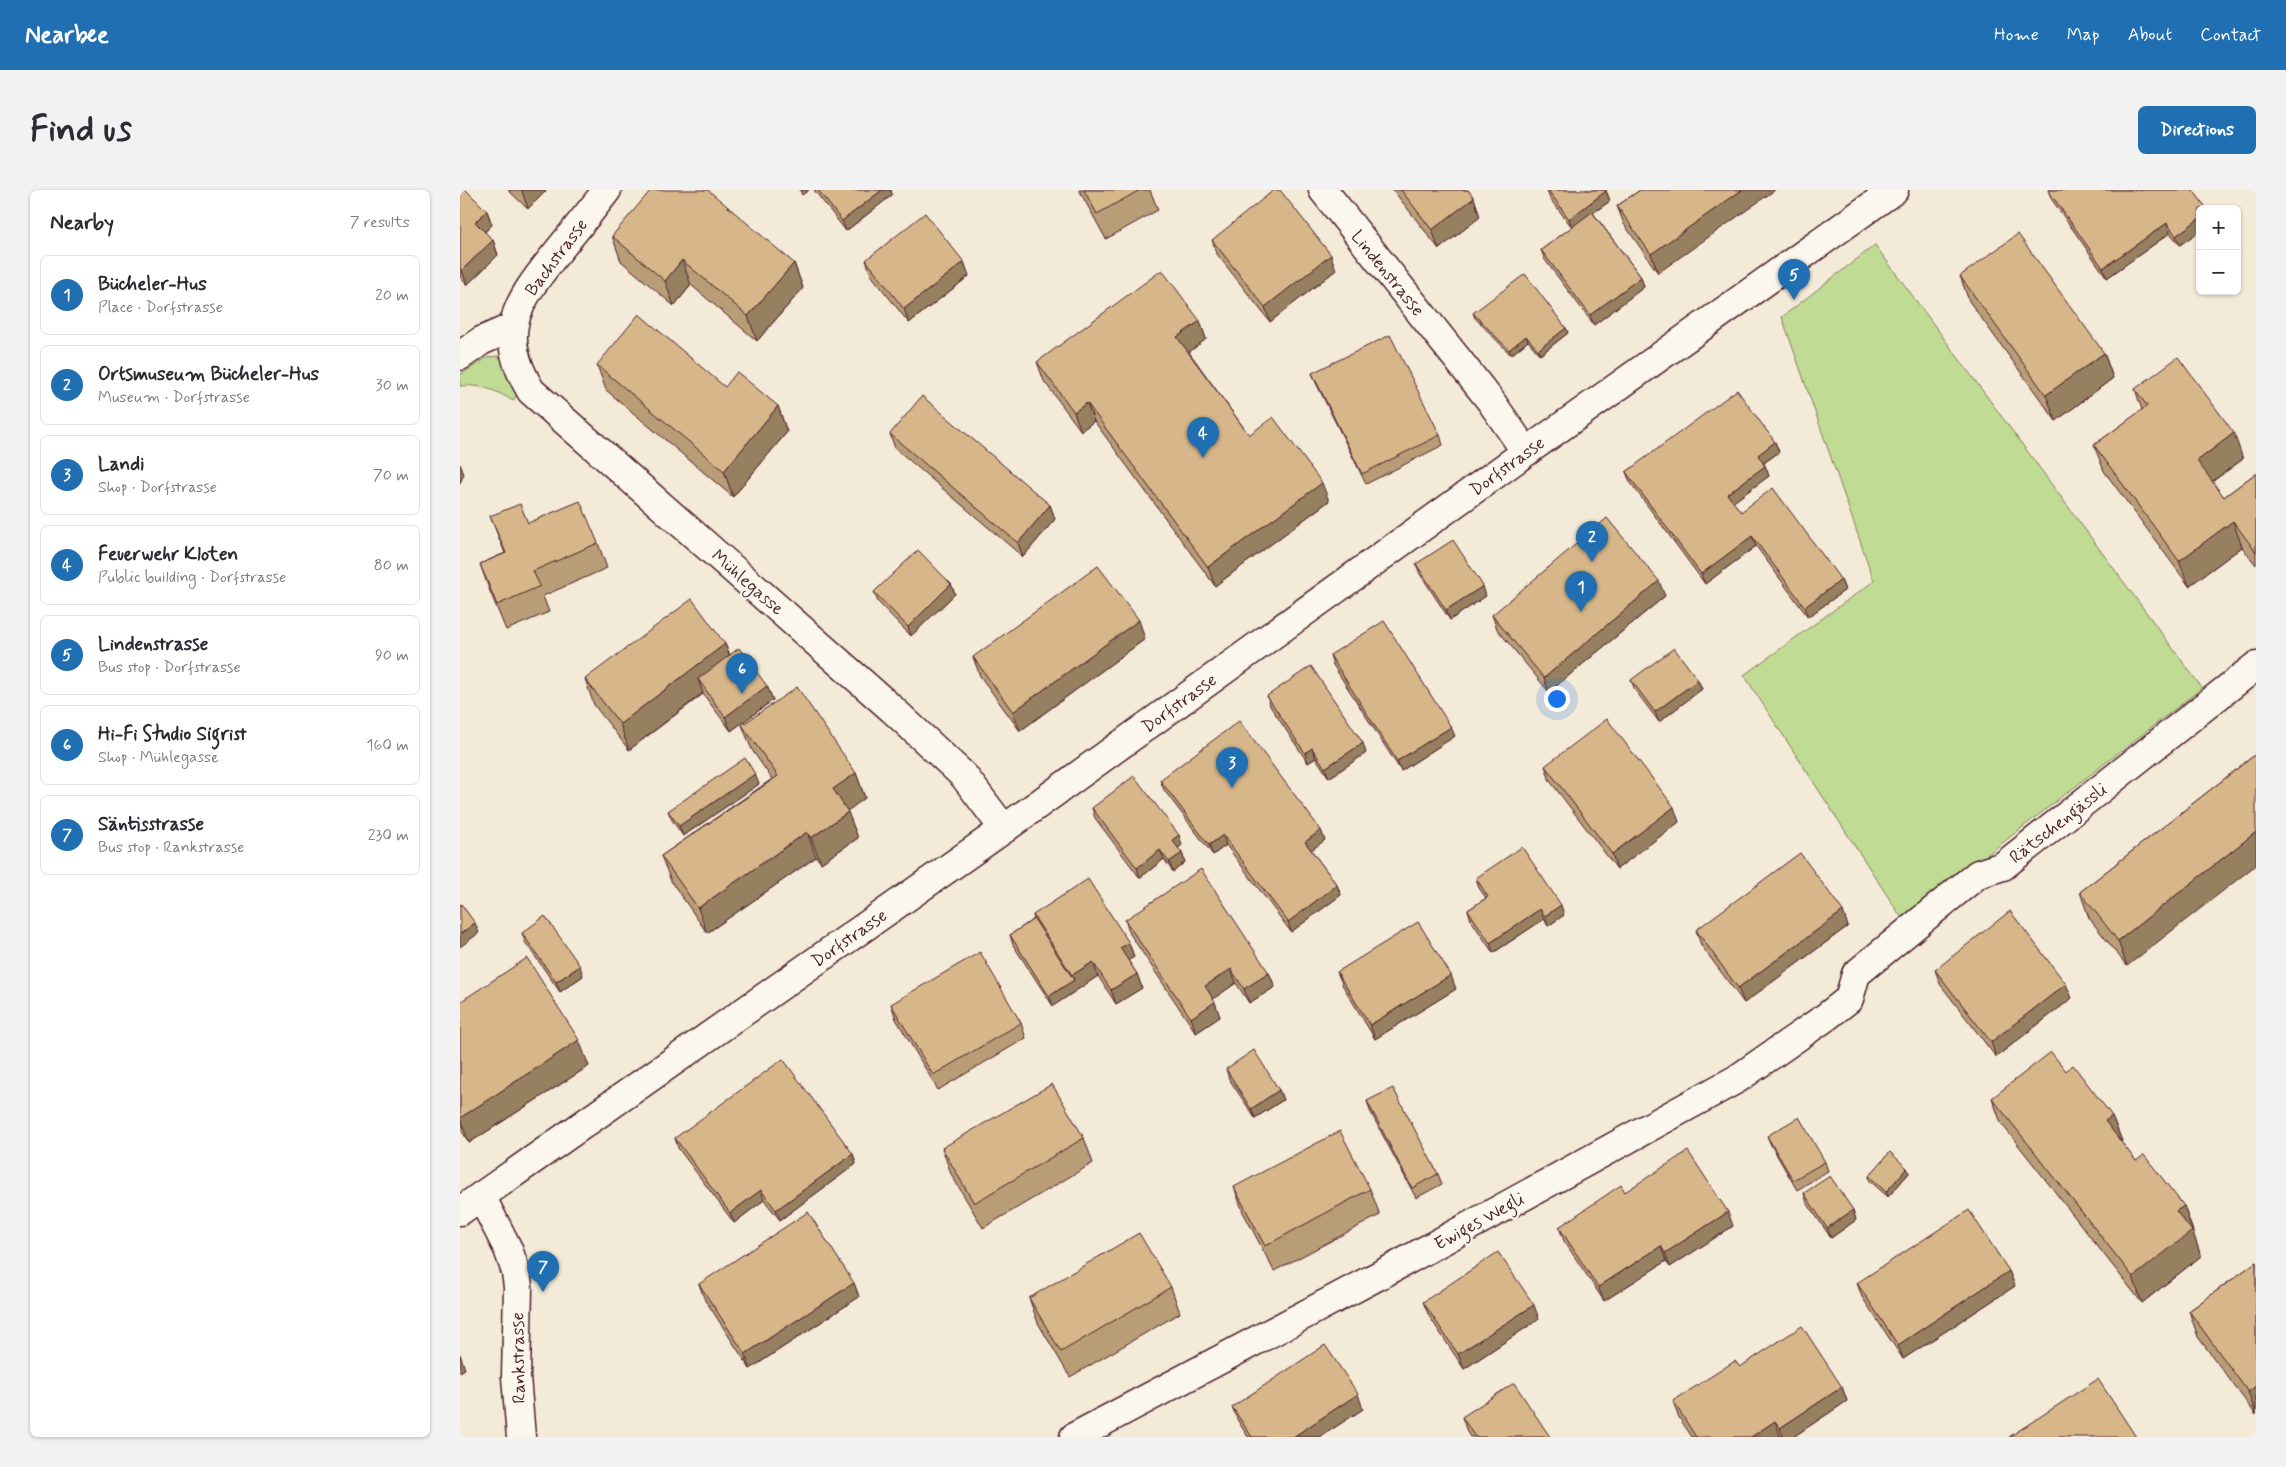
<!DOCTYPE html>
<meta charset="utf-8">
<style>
body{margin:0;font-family:Mynerve,sans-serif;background:#f2f2f3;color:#2b2b33}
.controls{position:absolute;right:15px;top:15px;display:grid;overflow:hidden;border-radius:8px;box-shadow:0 1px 4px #0004}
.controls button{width:45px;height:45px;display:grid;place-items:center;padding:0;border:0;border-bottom:1px solid #e1e1e2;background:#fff;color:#2b2b33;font:25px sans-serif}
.you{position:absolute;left:1096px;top:508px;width:18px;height:18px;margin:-12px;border:4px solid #fff;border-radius:50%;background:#1a73e8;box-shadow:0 0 0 8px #1a73e833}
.badge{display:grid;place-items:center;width:32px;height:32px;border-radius:50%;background:#1f6fb2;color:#fff;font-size:16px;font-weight:700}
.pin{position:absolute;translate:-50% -41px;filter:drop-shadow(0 1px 2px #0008)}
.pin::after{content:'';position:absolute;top:26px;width:18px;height:15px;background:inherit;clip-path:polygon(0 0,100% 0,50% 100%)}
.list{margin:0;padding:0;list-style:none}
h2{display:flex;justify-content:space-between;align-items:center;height:65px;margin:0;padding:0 20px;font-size:21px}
h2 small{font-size:16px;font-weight:400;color:#7c7c81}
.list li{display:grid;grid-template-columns:32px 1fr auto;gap:15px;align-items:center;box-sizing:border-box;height:80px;margin:0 10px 10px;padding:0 10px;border:1px solid #e1e1e2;border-radius:8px}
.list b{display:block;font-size:19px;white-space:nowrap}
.list p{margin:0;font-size:16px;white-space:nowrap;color:#7c7c81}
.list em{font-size:16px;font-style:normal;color:#7c7c81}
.map{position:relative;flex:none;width:1796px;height:1247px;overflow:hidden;border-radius:8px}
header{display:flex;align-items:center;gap:30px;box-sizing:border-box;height:70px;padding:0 25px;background:#1f6fb2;color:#fff}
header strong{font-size:24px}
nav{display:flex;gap:28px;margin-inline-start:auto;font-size:18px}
.intro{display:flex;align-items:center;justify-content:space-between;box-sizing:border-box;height:120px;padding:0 30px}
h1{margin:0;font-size:35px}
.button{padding:12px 22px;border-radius:8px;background:#1f6fb2;color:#fff;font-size:18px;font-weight:700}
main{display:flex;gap:30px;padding:0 30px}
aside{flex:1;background:#fff;border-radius:8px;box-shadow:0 1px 4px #0004}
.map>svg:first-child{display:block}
.green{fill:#c0db93;stroke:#857d5f}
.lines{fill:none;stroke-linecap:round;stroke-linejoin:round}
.minor-casing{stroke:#4a1f2b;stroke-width:31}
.secondary-casing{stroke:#4a1f2b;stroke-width:31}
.minor{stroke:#fbf7ec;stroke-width:28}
.secondary{stroke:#fbf7ec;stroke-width:28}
.wall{fill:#b99d77;stroke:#4a1f2b}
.shaded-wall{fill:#968061;stroke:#4a1f2b}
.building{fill:#d7b78a;stroke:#4a1f2b}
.labels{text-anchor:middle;stroke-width:4.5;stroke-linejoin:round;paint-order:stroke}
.street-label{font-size:18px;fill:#4a1f2b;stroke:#fbf7ec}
</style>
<header>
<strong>Nearbee</strong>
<nav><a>Home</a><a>Map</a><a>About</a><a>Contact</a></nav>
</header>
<div class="intro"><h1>Find us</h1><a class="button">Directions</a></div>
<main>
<aside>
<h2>Nearby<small>7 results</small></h2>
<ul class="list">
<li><span class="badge">1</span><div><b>Bücheler-Hus</b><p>Place · Dorfstrasse</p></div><em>20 m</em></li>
<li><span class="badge">2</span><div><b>Ortsmuseum Bücheler-Hus</b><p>Museum · Dorfstrasse</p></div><em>30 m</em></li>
<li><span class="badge">3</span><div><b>Landi</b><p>Shop · Dorfstrasse</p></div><em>70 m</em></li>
<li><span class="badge">4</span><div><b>Feuerwehr Kloten</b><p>Public building · Dorfstrasse</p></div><em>80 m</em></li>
<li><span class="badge">5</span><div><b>Lindenstrasse</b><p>Bus stop · Dorfstrasse</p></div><em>90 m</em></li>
<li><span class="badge">6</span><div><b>Hi-Fi Studio Sigrist</b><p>Shop · Mühlegasse</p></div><em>160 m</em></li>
<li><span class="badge">7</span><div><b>Säntisstrasse</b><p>Bus stop · Rankstrasse</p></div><em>230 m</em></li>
</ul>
</aside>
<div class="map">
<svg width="1796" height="1247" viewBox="0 0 1796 1247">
<rect width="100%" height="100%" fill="#f4ead8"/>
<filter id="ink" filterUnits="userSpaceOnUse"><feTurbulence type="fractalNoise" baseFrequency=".02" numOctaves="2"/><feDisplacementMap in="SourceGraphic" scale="10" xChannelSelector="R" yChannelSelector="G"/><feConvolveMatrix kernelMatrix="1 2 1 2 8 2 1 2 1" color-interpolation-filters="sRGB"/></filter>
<g filter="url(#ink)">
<!-- green -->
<g class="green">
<path d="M1415,55L1742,498L1443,730L1284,485L1414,391L1322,127Z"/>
<path d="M37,166L45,171L57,204L53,211C36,200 20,194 0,196V185L28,167Z"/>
</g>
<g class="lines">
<!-- minor casing -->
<g class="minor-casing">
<g id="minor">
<path d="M147,0C130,22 112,44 94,66C56,114 36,142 71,201L432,519L504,586L544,639"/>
<path d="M863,0L1030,210L1066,262"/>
<path d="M0,166L21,151L53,137"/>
<path d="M21,1006L48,1059L56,1082L58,1097L56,1187L61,1247"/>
<path d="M614,1247L931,1079L1277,889L1366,827L1389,809L1396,784L1518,684L1543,676L1796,476"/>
</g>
</g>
<!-- secondary casing -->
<g class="secondary-casing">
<path id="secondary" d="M0,1021L544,639L1066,262L1434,0"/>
</g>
<!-- minor -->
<use href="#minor" class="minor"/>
<!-- secondary -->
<use href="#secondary" class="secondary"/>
</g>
<!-- wall -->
<g class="wall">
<path d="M0,0L27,21L32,35L25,42L33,50L38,65L7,95L0,87Z"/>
<path d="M48,0H87L68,19Z"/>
<path d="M354,0H431L432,5L386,41Z"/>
<path d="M619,0H690L698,20L646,49Z"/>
<path d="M933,0H1008L1014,8L1020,27L979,59Z"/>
<path d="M1087,0H1146L1150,11L1133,23L1181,87L1184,97L1134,135L1085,70L1081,60L1112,37L1090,9Z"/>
<path d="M1180,0L1198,83L1164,34L1157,16Z"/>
<path d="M1588,0H1733L1720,55L1710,43L1647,88L1592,10Z"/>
<path d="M152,46L334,73L343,98L297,151L231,95L214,116L161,71Z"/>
<path d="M752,50L876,80L810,132L757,64Z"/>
<path d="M406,70L504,72L509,86L449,133L411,85Z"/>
<path d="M1500,86L1644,163L1653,188L1596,231L1509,111Z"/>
<path d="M1013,123L1106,138L1108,143L1080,165L1068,151L1051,165L1015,128Z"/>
<path d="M740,131L746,149L729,162L789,245L869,311L755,396L634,231L621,241L584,191L577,172Z"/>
<path d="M137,175L265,197L318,216L327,242L273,307L146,200Z"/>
<path d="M852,183L980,245L983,255L906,294L856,193Z"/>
<path d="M1675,199L1783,269L1752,292L1764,307L1796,283V375L1782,357L1729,396L1644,281L1634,255L1682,220Z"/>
<path d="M430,244L590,315L595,329L563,367L435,258Z"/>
<path d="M1315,252L1319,262L1304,273L1309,286L1273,312L1281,322L1381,390L1385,400L1348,427L1296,356L1245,394L1170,292L1166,282Z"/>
<path d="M30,326L68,333L138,353L147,378L83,406L89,422L46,440L29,399L20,374L45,363Z"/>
<path d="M956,374L1026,406L990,430L960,384Z"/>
<path d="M491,394L495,404L451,446L418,412L414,402Z"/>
<path d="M1205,406L1089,502L1037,439L1032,425Z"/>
<path d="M685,449L560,541L520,486L513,467Z"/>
<path d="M265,454L270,465L307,496L313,510L271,541L243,504L169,560L134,515L125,489Z"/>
<path d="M870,465L995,546L941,581L873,475Z"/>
<path d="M1171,490H1238L1242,499L1199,532L1175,500Z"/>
<path d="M807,506L906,563L869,588L856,568L848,573L810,516Z"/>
<path d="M282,535L396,583L405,608L387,621L398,648L361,673L356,667L247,743L211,691L201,666L312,589L292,560Z"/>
<path d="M1796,564L1667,776L1629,728L1620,702Z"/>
<path d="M1085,576L1219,632L1157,679L1090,591Z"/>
<path d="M700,590L865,650L851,660L877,695L881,705L831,742L766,655L753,665L704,600Z"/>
<path d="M299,594L223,646L212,630L208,621Z"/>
<path d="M632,618L722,655L718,658L722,663L725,672L713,682L704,669L680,688L635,628Z"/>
<path d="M1016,688L1104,725L1088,736L1084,729L1033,763L1011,730L1008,720L1026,708L1019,698Z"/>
<path d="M573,725L669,753L674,767L668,770L677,784L682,798L656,814L638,786L593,816L553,755L550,745L574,729Z"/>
<path d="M665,730L809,783L815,797L789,813L776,793L753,809L760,827L736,843L670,744Z"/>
<path d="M1388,736L1284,813L1241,755L1236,740Z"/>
<path d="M62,743L123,786L100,802L65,752Z"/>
<path d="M1475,780L1612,808L1536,867L1480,794Z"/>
<path d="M877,782L996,799L915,849L883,796Z"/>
<path d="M0,812L129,876L9,953L0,938Z"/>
<path d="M431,814L561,833L566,848L478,900L436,829Z"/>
<path d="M766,879L819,900L823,910L795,928L769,889Z"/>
<path d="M1606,881L1652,926L1662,951L1661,952L1676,971L1724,1016L1733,1041H1732L1741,1066L1682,1113L1541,933L1532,908Z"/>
<path d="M907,911L978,984L982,994L956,1008L910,921Z"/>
<path d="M1307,946L1365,972L1368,981L1337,1000L1311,955Z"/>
<path d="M215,948L393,964L396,974L320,1030L304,1010L274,1033L218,958Z"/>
<path d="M624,948L633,973L523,1038L491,984L482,958Z"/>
<path d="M1447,978L1449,983L1428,1007L1410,991L1409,986Z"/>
<path d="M774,997L910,999L920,1025L814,1081L783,1022Z"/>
<path d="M1165,1002L1273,1036L1210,1077L1206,1071L1144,1111L1104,1051L1099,1037Z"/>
<path d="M1344,1003L1393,1020L1396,1030L1371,1048L1347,1013Z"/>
<path d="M1796,1072V1225L1738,1147L1729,1121Z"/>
<path d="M1549,1081L1555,1096L1443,1169L1402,1107L1397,1093Z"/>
<path d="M394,1093L399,1107L290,1179L244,1108L239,1094Z"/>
<path d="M711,1097L720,1123L610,1187L578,1133L569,1108Z"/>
<path d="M963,1112L1079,1129L1004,1179L969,1126Z"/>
<path d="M1280,1177L1382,1197L1387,1211L1333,1247H1321L1320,1245L1318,1247H1232L1218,1226L1213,1211Z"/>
<path d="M772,1217L903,1219L860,1247H788L778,1231Z"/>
<path d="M1002,1227L1090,1247H1010L1007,1242Z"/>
</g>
<!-- shaded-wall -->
<g class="shaded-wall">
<path d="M62,0H87L68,19L62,1Z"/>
<path d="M340,0H349L342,5Z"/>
<path d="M422,0H431L432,5L386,41L382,31Z"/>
<path d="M1282,0H1315L1198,83L1191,64Z"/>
<path d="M1146,1L1150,11L1112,38L1109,29Z"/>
<path d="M1014,8L1020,27L979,59L972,40Z"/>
<path d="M27,21L32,35L20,46L15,32Z"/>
<path d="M1740,28V41L1720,55L1716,46Z"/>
<path d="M1707,33L1710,43L1647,88L1643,78Z"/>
<path d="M33,50L38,65L7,95L2,80Z"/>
<path d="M871,65L876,80L810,132L805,117Z"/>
<path d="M222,70L231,95L214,116L205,91Z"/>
<path d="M504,72L509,86L449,133L444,119Z"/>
<path d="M334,73L343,98L297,151L288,126Z"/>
<path d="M1181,87L1184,97L1134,135L1130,125Z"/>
<path d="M740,131L746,149L724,166L717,147Z"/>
<path d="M1106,138L1108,143L1080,165L1078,160Z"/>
<path d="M1066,146L1068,151L1051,165L1049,160Z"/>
<path d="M1644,163L1653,188L1596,231L1586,205Z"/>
<path d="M627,213L634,231L621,241L614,222Z"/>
<path d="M318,216L327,242L273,307L264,281Z"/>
<path d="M1774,243L1783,269L1746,296L1737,271Z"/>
<path d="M1315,252L1319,262L1301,275L1298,265Z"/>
<path d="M0,274L4,284L0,293Z"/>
<path d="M1305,276L1309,286L1271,314L1267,304Z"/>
<path d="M862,293L869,311L755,396L748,377Z"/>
<path d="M590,315L595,329L563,367L558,353Z"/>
<path d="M1773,331L1782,357L1729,396L1719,371Z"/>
<path d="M1292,346L1296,356L1245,394L1241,384Z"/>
<path d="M1381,390L1385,400L1348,427L1345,417Z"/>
<path d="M1199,391L1205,406L1089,502L1084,488Z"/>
<path d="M491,394L495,404L451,446L448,437Z"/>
<path d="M1023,396L1026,406L990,430L986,420Z"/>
<path d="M679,430L685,449L560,541L553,522Z"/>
<path d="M265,454L275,479L238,489L243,503L169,560L160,534Z"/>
<path d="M1238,490L1242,499L1199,532L1195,522Z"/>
<path d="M307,496L313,510L271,541L265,527Z"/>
<path d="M991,537L995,546L941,581L937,571Z"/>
<path d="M903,553L906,563L869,588L865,578Z"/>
<path d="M852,558L856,568L848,573L845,563Z"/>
<path d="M396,583L405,608L382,625L373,599Z"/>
<path d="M295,584L299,594L223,646L219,636Z"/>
<path d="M1214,617L1219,632L1157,679L1152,664Z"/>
<path d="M388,622L398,648L361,673L351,648Z"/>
<path d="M861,640L865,650L849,662L845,652Z"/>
<path d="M347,642L356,667L247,743L238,718Z"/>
<path d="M1796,642V675L1667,776L1658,751Z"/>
<path d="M719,645L722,655L716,660L712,650Z"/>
<path d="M763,645L766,655L753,665L749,655Z"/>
<path d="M700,660L704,669L680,688L677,678Z"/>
<path d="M722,663L725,672L713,682L709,672Z"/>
<path d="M877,695L881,705L831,742L828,732Z"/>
<path d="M1101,715L1104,725L1088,736L1085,726Z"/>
<path d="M1080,719L1084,729L1033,763L1030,753Z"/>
<path d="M1383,721L1388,736L1284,813L1278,798Z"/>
<path d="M15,733L19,743L0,757V744Z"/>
<path d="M669,753L674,767L666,772L660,758Z"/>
<path d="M633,772L638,786L593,816L589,806L614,790L612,785Z"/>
<path d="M120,776L123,786L100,802L96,792Z"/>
<path d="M771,779L776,793L750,811L745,796Z"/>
<path d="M809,783L815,797L789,813L784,799Z"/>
<path d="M677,784L682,798L656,814L651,800Z"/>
<path d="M991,785L996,799L915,849L910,835Z"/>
<path d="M1606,794L1612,808L1536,867L1531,852Z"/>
<path d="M755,812L760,827L736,843L731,828Z"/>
<path d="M119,850L129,876L9,953L0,928Z"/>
<path d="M819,900L823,910L795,928L791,919Z"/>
<path d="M1652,926L1662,951L1655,957L1645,931Z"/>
<path d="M393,964L396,974L320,1030L316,1020Z"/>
<path d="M1447,978L1449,983L1428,1007L1426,1002Z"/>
<path d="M301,1000L304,1010L274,1033L270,1023Z"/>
<path d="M1724,1016L1741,1066L1682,1113L1673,1087L1716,1021Z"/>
<path d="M1393,1020L1396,1030L1371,1048L1367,1038Z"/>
<path d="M1268,1022L1273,1036L1210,1077L1205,1063Z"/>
<path d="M1201,1056L1206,1071L1144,1111L1138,1097Z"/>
<path d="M1549,1081L1555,1096L1443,1169L1438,1155Z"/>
<path d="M394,1093L399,1107L290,1179L285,1164Z"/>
<path d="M1074,1115L1079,1129L1004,1179L998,1164Z"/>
<path d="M0,1164L5,1179L0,1182Z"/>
<path d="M1796,1196V1224L1788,1202Z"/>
<path d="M1382,1197L1387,1211L1333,1247H1323L1320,1238Z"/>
<path d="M898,1204L903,1219L860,1247H833Z"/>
<path d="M1315,1231L1320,1245L1318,1247H1291Z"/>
</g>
<!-- building -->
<g class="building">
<path d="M0,0H6L27,21L15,32L33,50L2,80L0,78Z"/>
<path d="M191,0H248L334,73L288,126L222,70L205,91L152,46Z"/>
<path d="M358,0H422L382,31Z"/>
<path d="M624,0H680L637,24Z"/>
<path d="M814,0H820L871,65L805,117L752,50Z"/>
<path d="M941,0H1008L1014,8L972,40Z"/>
<path d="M1088,0H1146V1L1109,29Z"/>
<path d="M1180,0H1282L1191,64L1157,16Z"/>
<path d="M1588,0H1733L1747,19H1740V28L1716,46L1707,33L1643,78Z"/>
<path d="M1132,22L1181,87L1130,125L1081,60Z"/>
<path d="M465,23L504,72L444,119L406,70Z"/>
<path d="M1558,44L1644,163L1586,205L1500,86Z"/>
<path d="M702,80L740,131L717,147L789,245L813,227L862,293L748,377L627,213L614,222L577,172Z"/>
<path d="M1065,84L1106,138L1078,160L1066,146L1049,160L1013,123Z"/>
<path d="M179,124L265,197L277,182L318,216L264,281L137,175Z"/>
<path d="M930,145L980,245L902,284L852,183Z"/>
<path d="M1718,167L1774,243L1737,271L1764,307L1796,283V362L1773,331L1719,371L1634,255L1687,216L1675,199Z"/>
<path d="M1277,200L1315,252L1298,265L1305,276L1267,304L1281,322L1313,298L1381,390L1345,417L1292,346L1241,384L1166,282Z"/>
<path d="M462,206L590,315L558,353L430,244Z"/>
<path d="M120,311L138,353L73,381L80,396L37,415L20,374L46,363L30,326L60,314L68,333Z"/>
<path d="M1147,328L1199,391L1084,488L1032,425Z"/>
<path d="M993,350L1023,396L986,420L956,374Z"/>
<path d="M458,360L491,394L448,437L414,402Z"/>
<path d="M638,376L679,430L553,522L513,467Z"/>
<path d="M232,409L265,454L160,534L125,489Z"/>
<path d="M924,431L991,537L937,571L870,465Z"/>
<path d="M279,458L307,496L265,527L238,489Z"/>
<path d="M1214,458L1238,490L1195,522L1171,490Z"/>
<path d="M851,476L903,553L865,578L852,558L845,563L807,506Z"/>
<path d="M337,497L396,583L373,599L388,622L351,648L347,642L238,718L201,666L318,586L282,535Z"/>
<path d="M1147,529L1214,617L1152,664L1085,576Z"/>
<path d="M779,531L861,640L845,652L877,695L828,732L763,645L749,655L700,590Z"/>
<path d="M1796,564V642L1658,751L1620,702Z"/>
<path d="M285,568L295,584L219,636L208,621Z"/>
<path d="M674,586L719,645L712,650L722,663L709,672L700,660L677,678L632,618Z"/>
<path d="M1062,657L1101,715L1085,726L1080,719L1030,753L1008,720L1028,707L1016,688Z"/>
<path d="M1340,663L1383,721L1278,798L1236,740Z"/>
<path d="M741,679L809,783L784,799L771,779L745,796L755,812L731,828L665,730Z"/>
<path d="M628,689L669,753L660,758L677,784L651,800L633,772L612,785L573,725Z"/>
<path d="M1,714L15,733L0,744V715Z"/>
<path d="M1550,721L1606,794L1531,852L1475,780Z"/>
<path d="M85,726L120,776L96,792L62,743Z"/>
<path d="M574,729L614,790L589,806L550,745Z"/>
<path d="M958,732L991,785L910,835L877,782Z"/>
<path d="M520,762L561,833L473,885L431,814Z"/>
<path d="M67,768L119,850L0,928V812Z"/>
<path d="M794,860L819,900L791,919L766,879Z"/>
<path d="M1591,862L1606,881L1613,875L1652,926L1645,931L1676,971L1684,965L1724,1016L1716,1021L1732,1041L1673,1087L1532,908Z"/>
<path d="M323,869L393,964L316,1020L301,1000L270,1023L215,948Z"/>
<path d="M592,894L624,948L514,1013L482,958Z"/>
<path d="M933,898L978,984L952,998L907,911Z"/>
<path d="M1339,927L1365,972L1333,990L1307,946Z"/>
<path d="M880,941L910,999L805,1056L774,997Z"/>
<path d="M1228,961L1268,1022L1205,1063L1201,1056L1138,1097L1099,1037L1161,995L1165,1002Z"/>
<path d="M1430,962L1447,978L1426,1002L1409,986Z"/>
<path d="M1370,986L1393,1020L1367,1038L1344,1003Z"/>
<path d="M1509,1020L1549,1081L1438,1155L1397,1093Z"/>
<path d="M348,1022L394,1093L285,1164L239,1094Z"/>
<path d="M679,1043L711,1097L601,1162L569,1108Z"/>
<path d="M1038,1062L1074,1115L998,1164L963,1112Z"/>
<path d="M1796,1072V1196L1788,1202L1729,1121Z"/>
<path d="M1342,1136L1382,1197L1320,1238L1315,1231L1291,1247H1236L1213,1211L1275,1171L1280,1177Z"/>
<path d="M865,1155L898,1204L833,1247H792L772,1217Z"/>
<path d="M1638,1189L1676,1247H1549Z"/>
<path d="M1054,1193L1090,1247H1015L1002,1227Z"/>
</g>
</g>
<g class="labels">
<!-- street labels -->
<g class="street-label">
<text transform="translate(96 67) rotate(-53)" y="6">Bachstrasse</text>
<text transform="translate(928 83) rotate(51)" y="6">Lindenstrasse</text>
<text transform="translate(1047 276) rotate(-36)" y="6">Dorfstrasse</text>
<text transform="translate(288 392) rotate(41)" y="6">Mühlegasse</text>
<text transform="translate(719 513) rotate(-36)" y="6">Dorfstrasse</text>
<text transform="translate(1598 633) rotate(-38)" y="6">Rätschengässli</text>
<text transform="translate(389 748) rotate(-35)" y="6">Dorfstrasse</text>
<text transform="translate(1019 1031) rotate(-29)" y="6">Ewiges Wegli</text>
<text transform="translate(58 1168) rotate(-91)" y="6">Rankstrasse</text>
</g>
</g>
</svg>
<div class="controls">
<button>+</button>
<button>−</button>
</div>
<div class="you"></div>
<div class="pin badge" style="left:1121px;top:422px">1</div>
<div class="pin badge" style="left:1132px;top:372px">2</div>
<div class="pin badge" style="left:772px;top:598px">3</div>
<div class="pin badge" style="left:743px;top:268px">4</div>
<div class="pin badge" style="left:1334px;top:110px">5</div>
<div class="pin badge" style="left:282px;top:504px">6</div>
<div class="pin badge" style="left:83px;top:1102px">7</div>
</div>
</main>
